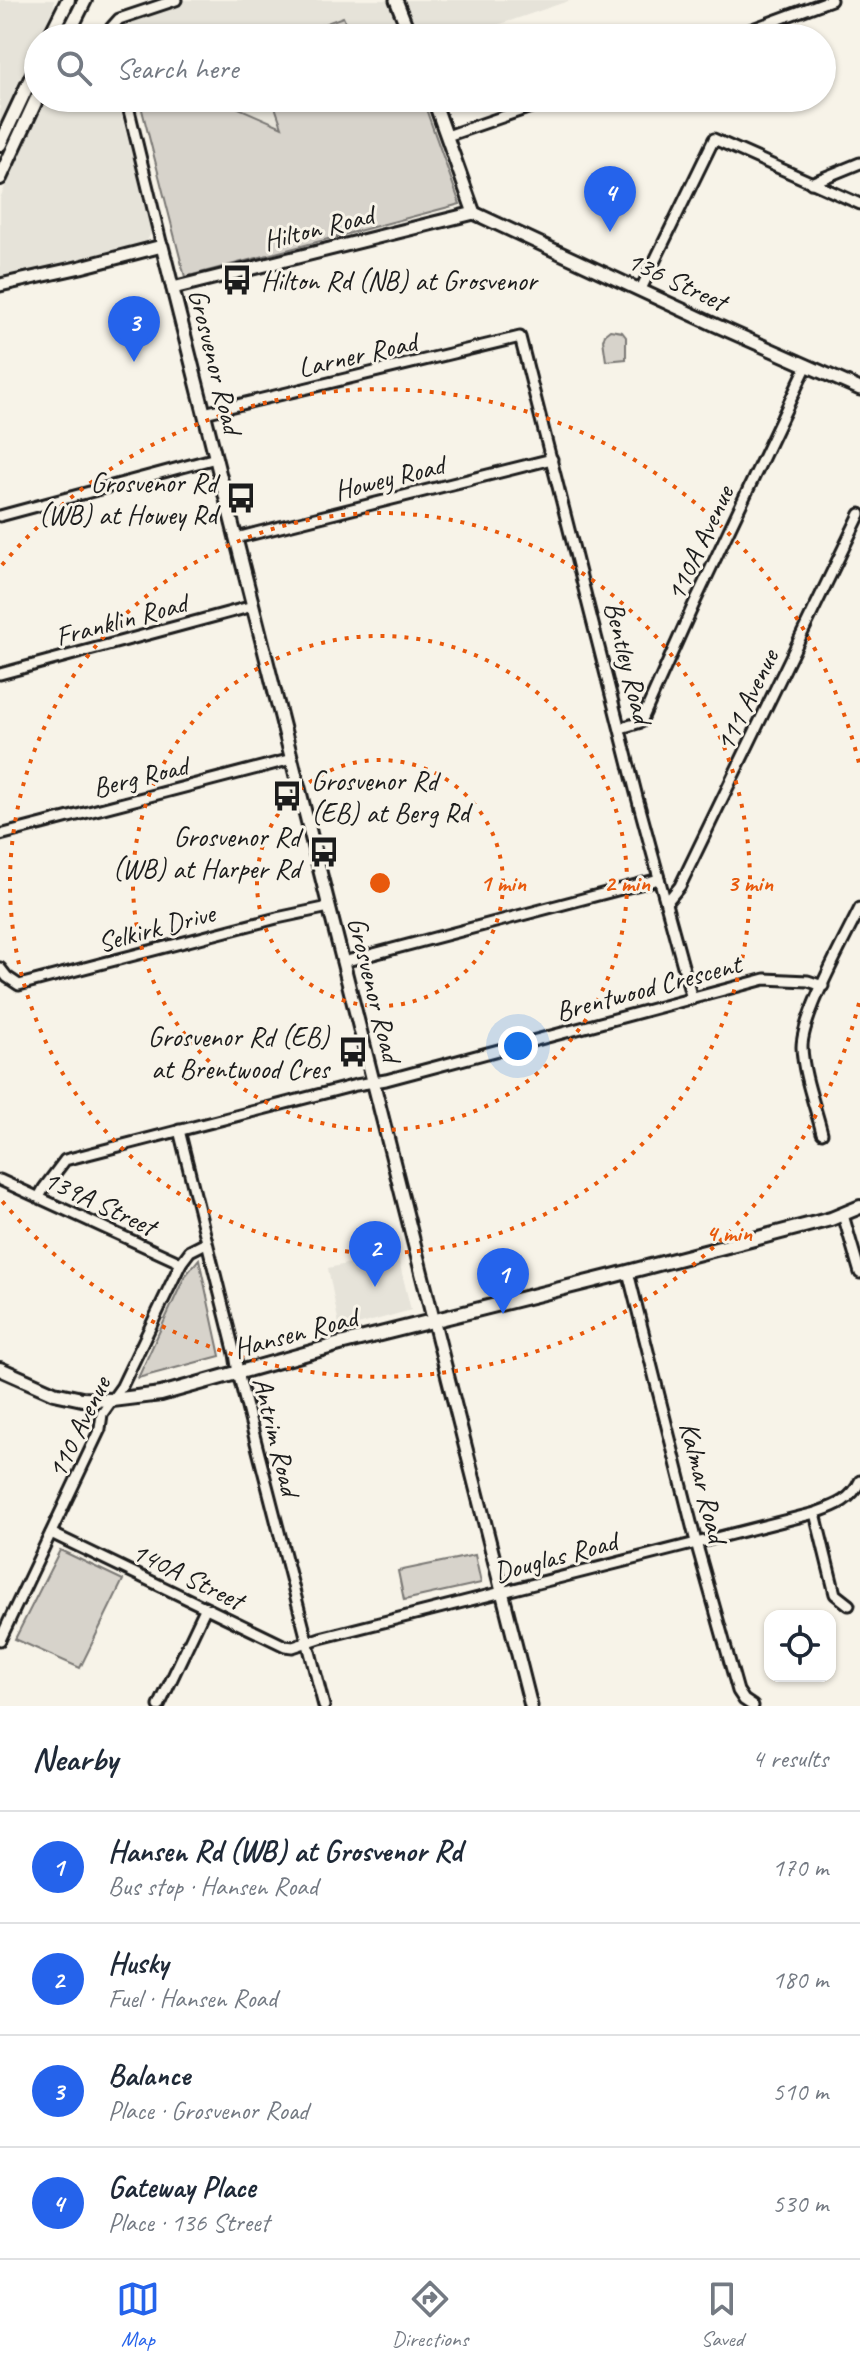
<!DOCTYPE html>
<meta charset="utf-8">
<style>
body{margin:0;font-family:Caveat,sans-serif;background:#f2f2f3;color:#1f2937}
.controls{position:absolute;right:24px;bottom:24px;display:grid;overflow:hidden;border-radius:16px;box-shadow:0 2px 6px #0004}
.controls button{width:72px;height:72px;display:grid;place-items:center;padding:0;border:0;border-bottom:2px solid #e0e1e3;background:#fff;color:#1f2937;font:40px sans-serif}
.you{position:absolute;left:518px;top:1046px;width:28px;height:28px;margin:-20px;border:6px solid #fff;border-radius:50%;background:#1a73e8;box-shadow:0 0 0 12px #1a73e833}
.badge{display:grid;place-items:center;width:52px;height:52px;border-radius:50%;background:#2563eb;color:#fff;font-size:26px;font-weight:700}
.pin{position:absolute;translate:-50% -66px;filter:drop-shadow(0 2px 4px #0008)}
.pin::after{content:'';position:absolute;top:42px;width:28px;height:24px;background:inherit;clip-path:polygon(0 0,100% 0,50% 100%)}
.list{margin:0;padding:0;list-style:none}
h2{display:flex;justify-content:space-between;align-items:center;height:104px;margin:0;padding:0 32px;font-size:34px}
h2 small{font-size:26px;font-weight:400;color:#747a83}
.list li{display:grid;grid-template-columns:52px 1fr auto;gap:24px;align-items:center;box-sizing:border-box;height:112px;padding:0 32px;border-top:2px solid #e0e1e3}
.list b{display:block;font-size:30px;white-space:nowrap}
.list p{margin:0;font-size:26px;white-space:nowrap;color:#747a83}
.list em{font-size:26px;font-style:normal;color:#747a83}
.icon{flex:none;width:44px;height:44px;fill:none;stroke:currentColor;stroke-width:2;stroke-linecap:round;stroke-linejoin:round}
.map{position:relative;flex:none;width:860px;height:1706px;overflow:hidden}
.search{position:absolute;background:#fff;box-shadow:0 2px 6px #0004;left:24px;right:24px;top:24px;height:88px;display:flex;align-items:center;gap:20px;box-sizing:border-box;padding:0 28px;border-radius:44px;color:#747a83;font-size:30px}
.sheet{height:552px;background:#fff}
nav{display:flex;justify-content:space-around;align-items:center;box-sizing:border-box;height:112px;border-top:2px solid #e0e1e3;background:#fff;font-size:22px;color:#747a83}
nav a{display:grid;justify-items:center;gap:4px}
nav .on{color:#2563eb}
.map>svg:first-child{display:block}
.built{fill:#e6e3d9}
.green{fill:#d7d3cb;stroke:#7a7874;stroke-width:2}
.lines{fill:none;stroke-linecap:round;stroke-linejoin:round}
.minor-casing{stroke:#1c1c1c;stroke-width:15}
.tertiary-casing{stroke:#1c1c1c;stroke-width:17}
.secondary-casing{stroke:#1c1c1c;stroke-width:18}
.minor{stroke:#f7f3e8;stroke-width:9}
.tertiary{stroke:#f7f3e8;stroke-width:11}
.secondary{stroke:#f7f3e8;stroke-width:12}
.ring{fill:none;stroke:#e8590c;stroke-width:4;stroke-dasharray:4 8}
.labels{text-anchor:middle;stroke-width:6;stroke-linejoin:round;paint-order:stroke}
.street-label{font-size:28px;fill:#1c1c1c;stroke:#f7f3e8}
.poi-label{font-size:28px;fill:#1c1c1c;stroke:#f7f3e8;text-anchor:end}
.centre{fill:#e8590c;stroke:#f7f3e8;stroke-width:4}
.ring-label{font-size:24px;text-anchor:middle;font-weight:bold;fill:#e8590c;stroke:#f7f3e8;stroke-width:6;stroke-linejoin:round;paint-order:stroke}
</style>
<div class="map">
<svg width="860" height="1706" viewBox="0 0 860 1706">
<rect width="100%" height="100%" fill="#f7f3e8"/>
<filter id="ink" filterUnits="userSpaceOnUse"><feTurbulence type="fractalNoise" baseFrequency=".0125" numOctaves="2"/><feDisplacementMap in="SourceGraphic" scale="16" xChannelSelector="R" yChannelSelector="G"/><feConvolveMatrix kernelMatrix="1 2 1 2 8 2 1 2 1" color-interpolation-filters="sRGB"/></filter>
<g filter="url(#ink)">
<!-- built -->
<g class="built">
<path d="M0,0H54V7L38,38L0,125Z"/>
<path d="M182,0H571L460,38H400L395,26L362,38H352L342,17L286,38H118L116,33L121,21Z"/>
<path d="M44,98H117L152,230L147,241L132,249L0,277V198Z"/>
<path d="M216,98H272L283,127Z"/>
<path d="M397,1253L411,1310L340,1330L328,1268Z"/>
</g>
<!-- green -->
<g class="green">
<path d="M343,17L352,38H286Z"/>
<path d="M139,98H216L282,127L272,98H422L460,204L185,277Z"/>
<path d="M610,330L622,332L626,337V359L606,361L603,340L605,334Z"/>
<path d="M199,1259L220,1356L138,1378L185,1276Z"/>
<path d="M60,1550L123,1580L80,1668L15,1639Z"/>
<path d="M475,1555L481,1583L404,1600L398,1571Z"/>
</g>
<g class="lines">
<!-- minor casing -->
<g class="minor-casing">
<g id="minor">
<path d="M111,38L110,29L119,19L176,0"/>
<path d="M728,38L831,0"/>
<path d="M126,98L162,246"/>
<path d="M447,136L557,98"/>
<path d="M811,183L860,163"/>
<path d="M641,289L714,139L860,204"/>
<path d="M204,413L520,337L638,801L692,999"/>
<path d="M0,516L216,458"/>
<path d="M236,538L552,459"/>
<path d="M0,674L253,606"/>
<path d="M621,728L641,722L693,606L807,365"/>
<path d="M0,835L292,759"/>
<path d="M666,903L680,886L860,514"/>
<path d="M343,962L659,879"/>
<path d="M0,968L7,977L19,985L277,918L329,907"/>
<path d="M179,1130L235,1354L238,1373L324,1706"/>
<path d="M822,1133C815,1105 803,1075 802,1047C802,1016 845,939 860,908"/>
<path d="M0,1180L181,1263"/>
<path d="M39,1197L44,1188L65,1160L356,1085L386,1080L765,979L808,981L823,986"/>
<path d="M843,1215L860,1273"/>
<path d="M628,1272L696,1542L738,1691L744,1700L753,1706"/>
<path d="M815,1513L835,1594L849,1605"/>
<path d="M51,1533L285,1646L293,1647L320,1638L815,1513C834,1506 851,1501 860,1481"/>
<path d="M0,1640L100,1429L102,1414L122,1386L181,1263L190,1251L206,1243"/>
<path d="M159,1706L205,1609"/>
</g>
</g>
<!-- tertiary casing -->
<g class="tertiary-casing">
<g id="tertiary">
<path d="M396,0L411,38"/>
<path d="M433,98L474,213"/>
<path d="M474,213L713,324L860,389"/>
<path d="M0,285L81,267L162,246L531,1706"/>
<path d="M173,288L474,213"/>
</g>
</g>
<!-- secondary casing -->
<g class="secondary-casing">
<g id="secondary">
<path d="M49,38L68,0"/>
<path d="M66,38L85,0"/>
<path d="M0,144L38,63"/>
<path d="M0,178L38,96"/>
<path d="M0,1369L54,1393L82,1399L112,1400L161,1394L340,1344L616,1275L831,1219L860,1207"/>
</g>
</g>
<!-- minor -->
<use href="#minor" class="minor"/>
<!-- tertiary -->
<use href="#tertiary" class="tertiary"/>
<!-- secondary -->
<use href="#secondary" class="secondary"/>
</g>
</g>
<!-- distance rings -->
<g class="ring">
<circle cx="380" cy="883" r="123"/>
<circle cx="380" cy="883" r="247"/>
<circle cx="380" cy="883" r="370"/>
<path d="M859 1003A494 494 0 0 1 2 1201M2 565A494 494 0 0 1 859 763"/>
</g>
<!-- icons -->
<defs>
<g id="bus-bare" transform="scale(2.4)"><path d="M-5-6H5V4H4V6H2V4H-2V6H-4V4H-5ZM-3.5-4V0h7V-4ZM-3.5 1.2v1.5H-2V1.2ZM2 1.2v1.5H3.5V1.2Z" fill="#1c1c1c" stroke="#f7f3e8" stroke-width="2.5" paint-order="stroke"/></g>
</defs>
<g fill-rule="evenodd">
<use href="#bus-bare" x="237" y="280"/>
<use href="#bus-bare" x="241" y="498"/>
<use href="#bus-bare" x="287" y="796"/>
<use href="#bus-bare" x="324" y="852"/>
<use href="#bus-bare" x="353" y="1052"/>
</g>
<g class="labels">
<!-- street labels -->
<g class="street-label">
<text transform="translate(318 227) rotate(-14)" y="10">Hilton Road</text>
<text transform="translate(677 280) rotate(25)" y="10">136 Street</text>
<text transform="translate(357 354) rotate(-13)" y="10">Larner Road</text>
<text transform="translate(216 361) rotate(76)" y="10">Grosvenor Road</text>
<text transform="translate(389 477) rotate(-14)" y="10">Howey Road</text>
<text transform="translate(699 543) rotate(-65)" y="10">110A Avenue</text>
<text transform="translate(121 619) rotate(-15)" y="10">Franklin Road</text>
<text transform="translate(629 662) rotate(76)" y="10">Bentley Road</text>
<text transform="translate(746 700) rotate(-64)" y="10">111 Avenue</text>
<text transform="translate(140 776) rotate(-14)" y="10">Berg Road</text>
<text transform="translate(156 927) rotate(-15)" y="10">Selkirk Drive</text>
<text transform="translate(648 987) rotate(-15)" y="10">Brentwood Crescent</text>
<text transform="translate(375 989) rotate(76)" y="10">Grosvenor Road</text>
<text transform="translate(100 1202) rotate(25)" y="10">139A Street</text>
<text transform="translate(295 1332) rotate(-15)" y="10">Hansen Road</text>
<text transform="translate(78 1427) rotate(-64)" y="10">110 Avenue</text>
<text transform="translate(277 1436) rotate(76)" y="10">Antrim Road</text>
<text transform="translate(704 1482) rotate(76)" y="10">Kalmar Road</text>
<text transform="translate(555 1556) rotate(-15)" y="10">Douglas Road</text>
<text transform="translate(188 1575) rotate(26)" y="10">140A Street</text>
</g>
<!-- poi labels -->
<g class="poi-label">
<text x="261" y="290" text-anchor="start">Hilton Rd (NB) at Grosvenor</text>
<text x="217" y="492">Grosvenor Rd<tspan x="217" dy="32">(WB) at Howey Rd</tspan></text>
<text x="311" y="790" text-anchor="start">Grosvenor Rd<tspan x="311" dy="32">(EB) at Berg Rd</tspan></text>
<text x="300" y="846">Grosvenor Rd<tspan x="300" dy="32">(WB) at Harper Rd</tspan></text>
<text x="329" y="1046">Grosvenor Rd (EB)<tspan x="329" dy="32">at Brentwood Cres</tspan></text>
</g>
</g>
<circle cx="380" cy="883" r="12" class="centre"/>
<g class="ring-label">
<text x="503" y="891">1 min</text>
<text x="627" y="891">2 min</text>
<text x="750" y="891">3 min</text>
<text x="729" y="1241">4 min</text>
</g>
</svg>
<div class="controls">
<button><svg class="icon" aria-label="locate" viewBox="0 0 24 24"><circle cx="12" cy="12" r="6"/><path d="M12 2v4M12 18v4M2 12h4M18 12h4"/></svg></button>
</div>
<div class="you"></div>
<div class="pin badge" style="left:503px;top:1314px">1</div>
<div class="pin badge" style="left:375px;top:1287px">2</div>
<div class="pin badge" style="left:134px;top:362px">3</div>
<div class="pin badge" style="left:610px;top:232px">4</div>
<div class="search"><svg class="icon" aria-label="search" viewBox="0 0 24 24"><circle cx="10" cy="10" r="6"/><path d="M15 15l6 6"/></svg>Search here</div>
</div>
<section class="sheet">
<h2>Nearby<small>4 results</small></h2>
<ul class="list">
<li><span class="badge">1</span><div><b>Hansen Rd (WB) at Grosvenor Rd</b><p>Bus stop · Hansen Road</p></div><em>170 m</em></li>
<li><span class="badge">2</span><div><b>Husky</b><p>Fuel · Hansen Road</p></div><em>180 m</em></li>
<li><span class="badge">3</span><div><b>Balance</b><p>Place · Grosvenor Road</p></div><em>510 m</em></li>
<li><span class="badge">4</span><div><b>Gateway Place</b><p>Place · 136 Street</p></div><em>530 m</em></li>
</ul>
</section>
<nav>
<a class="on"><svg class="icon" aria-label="map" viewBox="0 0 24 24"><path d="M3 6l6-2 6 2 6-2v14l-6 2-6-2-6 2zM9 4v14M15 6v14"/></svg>Map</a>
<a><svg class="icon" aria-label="directions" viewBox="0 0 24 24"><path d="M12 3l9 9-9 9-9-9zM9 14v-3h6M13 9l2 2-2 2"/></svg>Directions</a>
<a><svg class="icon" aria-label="saved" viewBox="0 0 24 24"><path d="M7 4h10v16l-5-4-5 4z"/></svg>Saved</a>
</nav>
